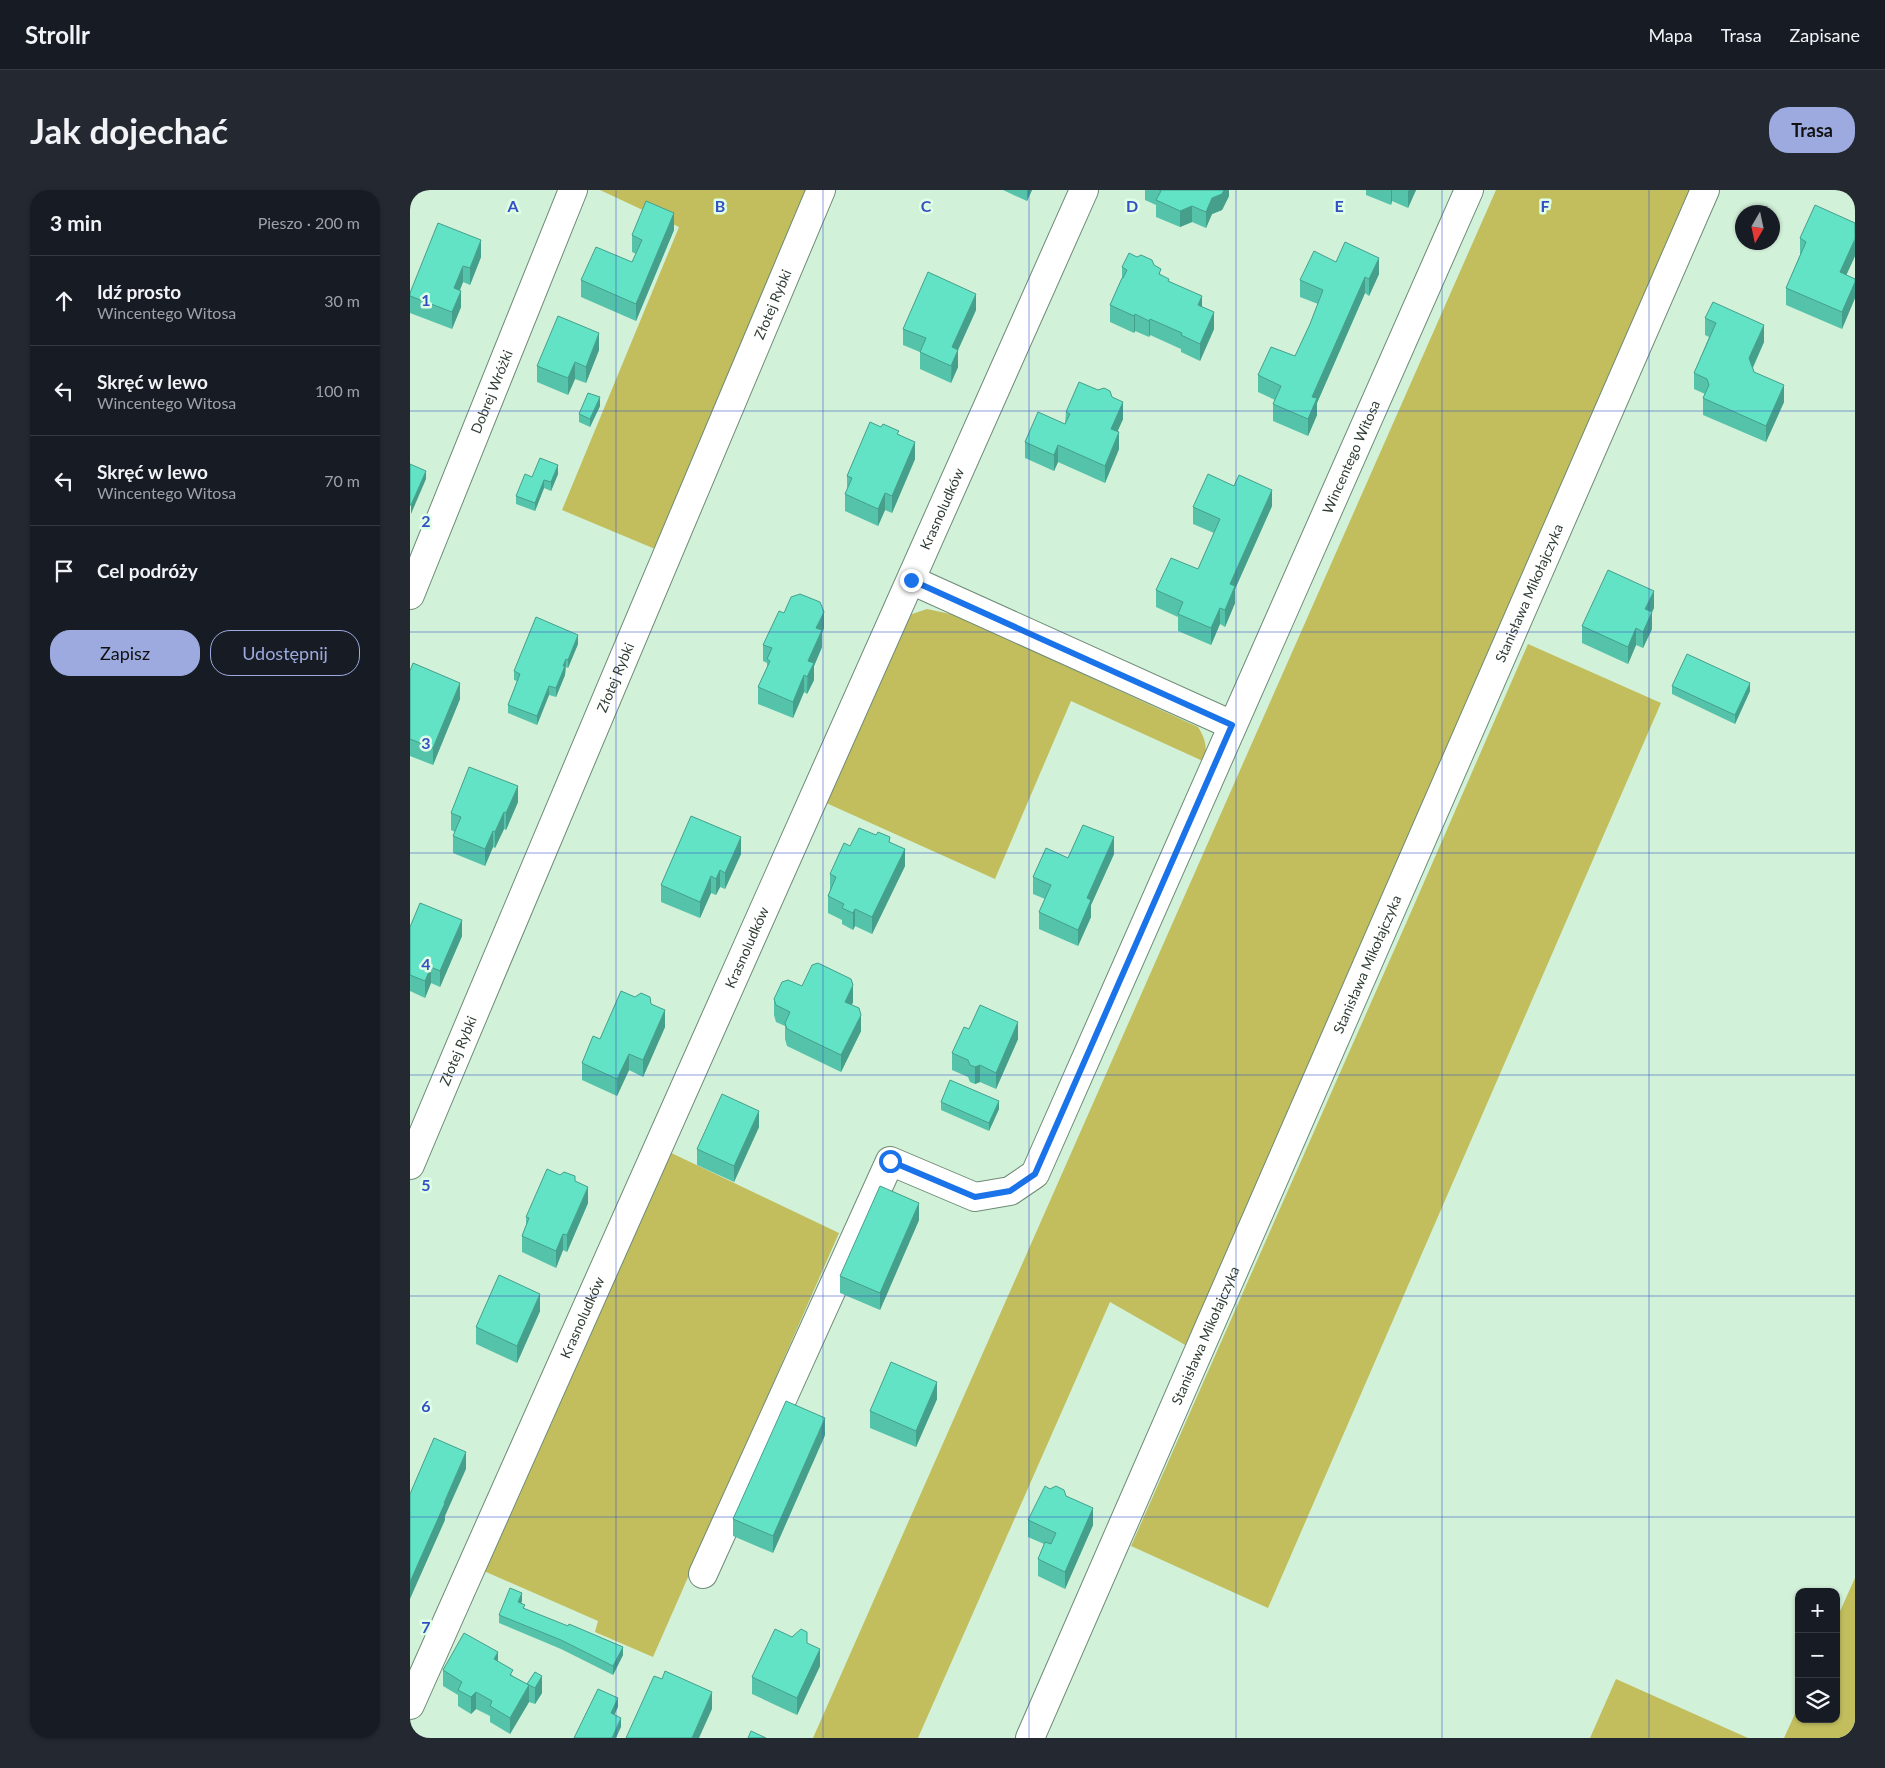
<!DOCTYPE html>
<html lang="pl">
<meta charset="utf-8">
<style>
body{margin:0;font-family:Lato,sans-serif;background:#242831;color:#f1f3f6}
.controls{position:absolute;right:15px;bottom:15px;display:grid;overflow:hidden;border-radius:10px;box-shadow:0 1px 4px #0004}
.controls button{width:45px;height:45px;display:grid;place-items:center;padding:0;border:0;border-bottom:1px solid #363941;background:#171b24;color:#f1f3f6;font:25px sans-serif}
.compass{position:absolute;left:1325px;top:15px;width:45px;height:45px;border-radius:50%;background:#171b24;box-shadow:0 1px 4px #0004;rotate:189deg}
.stop{position:absolute;width:15px;height:15px;margin:-11px;border:4px solid #1a73e8;border-radius:50%;background:#fff}
.stop.end{background:#1a73e8;border-color:#fff;box-shadow:0 1px 5px #0008}
.list{margin:0;padding:0;list-style:none}
h2{display:flex;justify-content:space-between;align-items:center;height:65px;margin:0;padding:0 20px;font-size:21px}
h2 small{font-size:16px;font-weight:400;color:#9ea1a6}
.list li{display:grid;grid-template-columns:32px 1fr auto;gap:15px;align-items:center;box-sizing:border-box;height:90px;padding:0 20px;border-top:1px solid #363941}
.list b{display:block;font-size:19px;white-space:nowrap}
.list p{margin:0;font-size:16px;white-space:nowrap;color:#9ea1a6}
.list em{font-size:16px;font-style:normal;color:#9ea1a6}
.actions{display:flex;gap:10px;padding:15px 20px}
.actions a{flex:1;padding:11px 0;border:1px solid #9caadf;border-radius:20px;text-align:center;font-size:18px;color:#9caadf}
.actions .main{background:#9caadf;color:#111}
.icon{flex:none;width:28px;height:28px;fill:none;stroke:currentColor;stroke-width:2;stroke-linecap:round;stroke-linejoin:round}
.map{position:relative;flex:none;width:1445px;height:1548px;overflow:hidden;border-radius:20px}
header{display:flex;align-items:center;gap:30px;box-sizing:border-box;height:70px;padding:0 25px;background:#171b24;border-bottom:1px solid #363941}
header strong{font-size:24px}
nav{display:flex;gap:28px;margin-inline-start:auto;font-size:18px}
.intro{display:flex;align-items:center;justify-content:space-between;box-sizing:border-box;height:120px;padding:0 30px}
h1{margin:0;font-size:35px}
.button{padding:12px 22px;border-radius:20px;background:#9caadf;color:#111;font-size:18px;font-weight:700}
main{display:flex;gap:30px;padding:0 30px}
aside{flex:1;background:#171b24;border-radius:20px;box-shadow:0 1px 4px #0004}
.map>svg:first-child{display:block}
.green{fill:#c2be5e}
.lines{fill:none;stroke-linecap:round;stroke-linejoin:round}
.minor-casing{stroke:#6e8b75;stroke-width:30}
.minor{stroke:#fff;stroke-width:28}
.wall{fill:#54c3aa}
.shaded-wall{fill:#459f8b}
.building{fill:#62e3c6;stroke:#459f8b}
.route{stroke:#1a73e8;stroke-width:6}
.grid{fill:none;stroke:#3550c2;stroke-width:1;stroke-opacity:0.55}
.labels{text-anchor:middle;stroke-width:5;stroke-linejoin:round;paint-order:stroke}
.street-label{font-size:14px;fill:#303d34;stroke:#dfffe6}
.grid-label{font-size:16px;text-anchor:middle;font-weight:bold;fill:#3550c2;stroke:#dfffe6;stroke-width:5;stroke-linejoin:round;paint-order:stroke}
</style>
<header>
<strong>Strollr</strong>
<nav><a>Mapa</a><a>Trasa</a><a>Zapisane</a></nav>
</header>
<div class="intro"><h1>Jak dojechać</h1><a class="button">Trasa</a></div>
<main>
<aside>
<h2>3 min<small>Pieszo · 200 m</small></h2>
<ul class="list">
<li><svg class="icon" aria-label="ahead" viewBox="0 0 24 24"><path d="M12 20V5M6 11l6-6 6 6"/></svg><div><b>Idź prosto</b><p>Wincentego Witosa</p></div><em>30 m</em></li>
<li><svg class="icon" aria-label="left" viewBox="0 0 24 24"><path d="M17 20v-9H6M10 6l-5 5 5 5"/></svg><div><b>Skręć w lewo</b><p>Wincentego Witosa</p></div><em>100 m</em></li>
<li><svg class="icon" aria-label="left" viewBox="0 0 24 24"><path d="M17 20v-9H6M10 6l-5 5 5 5"/></svg><div><b>Skręć w lewo</b><p>Wincentego Witosa</p></div><em>70 m</em></li>
<li><svg class="icon" aria-label="arrive" viewBox="0 0 24 24"><path d="M6 21V4h12l-3 4 3 4H6"/></svg><div><b>Cel podróży</b></div></li>
</ul>
<div class="actions"><a class="main">Zapisz</a><a>Udostępnij</a></div>
</aside>
<div class="map">
<svg width="1445" height="1548" viewBox="0 0 1445 1548">
<rect width="100%" height="100%" fill="#d2f1d9"/>
<!-- green -->
<g class="green">
<path d="M190,0H396L245,359L152,320L269,37Z"/>
<path d="M1086,0H1282L777,1156L700,1112L508,1548H403Z"/>
<path d="M517,419L545,425L788,537C796,549 797,558 795,572L661,511L585,689L414,612L499,425Z"/>
<path d="M1118,454L1251,513L858,1418L721,1356L1001,722Z"/>
<path d="M253,959L429,1043L243,1467L185,1442L188,1431L67,1378Z"/>
<path d="M1445,1388V1548H1374L1389,1515V1529H1426V1430Z"/>
<path d="M1206,1489L1338,1548H1180Z"/>
</g>
<g class="lines">
<!-- minor casing -->
<g class="minor-casing">
<g id="minor">
<path d="M501,390L822,535"/>
<path id="s1" d="M0,405L163,0"/>
<path id="s2" d="M0,975L411,0"/>
<path id="s3" d="M293,1384L480,971L565,1007L600,1001L625,984L1059,0"/>
<path id="s4" d="M0,1515L674,0"/>
<path id="s5" d="M620,1548L1295,0"/>
</g>
</g>
<!-- minor -->
<use href="#minor" class="minor"/>
</g>
<!-- wall -->
<g class="wall">
<path d="M593,0H622L617,11Z"/>
<path d="M735,0H819V6L812,20L802,24L796,38L782,32L770,37L746,27V15L735,10Z"/>
<path d="M956,0H1006L998,18L982,11L981,15L956,5Z"/>
<path d="M1436,0H1445V4Z"/>
<path d="M1445,33V66L1436,85L1445,89V108L1432,139L1376,115V98L1390,65V48Z"/>
<path d="M264,40L226,131L171,107V90L222,72L226,64L222,62V45Z"/>
<path d="M71,67L60,95L53,92L50,100L51,117L42,139L0,123V103Z"/>
<path d="M926,72L969,84L959,106L955,103L907,213V225L898,246L863,231V214L865,210L848,202V185L885,166L900,134L908,114L890,107V90Z"/>
<path d="M744,75L751,85L792,116L804,139L790,171L771,162V159L740,145L739,147L725,141L724,143L700,132V115L712,88V77Z"/>
<path d="M566,120L548,160V177L541,193L510,179V162L493,155V139Z"/>
<path d="M1295,128L1354,152L1343,178L1344,182L1374,212L1356,252L1293,225V208L1295,204L1284,199V183L1299,147L1295,145Z"/>
<path d="M189,160L176,193L165,189L158,205L127,192V176Z"/>
<path d="M190,216L180,237L169,232V224Z"/>
<path d="M656,222L713,229L707,242L709,259L695,293L648,272L644,281L615,268V252L655,234Z"/>
<path d="M489,244L505,269L482,323L475,320L468,336L435,321V304L437,301V286Z"/>
<path d="M148,284L141,301L134,298L125,321L106,314V306L122,287Z"/>
<path d="M862,316L825,399V413L815,437L810,434L801,455L768,441V427L746,417V400L788,379L804,343L783,334V317Z"/>
<path d="M1244,418L1242,422V439L1233,458L1226,455L1218,474L1172,453V436Z"/>
<path d="M374,423L414,438L412,443V457L404,476V490L397,504L394,502L383,528L348,514V497L357,478V473L353,471V455Z"/>
<path d="M168,454L158,478L156,477L155,485L146,507L139,505L127,535L98,523V515L107,491L104,490V481Z"/>
<path d="M0,481L50,509L23,575L0,566Z"/>
<path d="M1262,496L1340,501L1325,534L1262,504Z"/>
<path d="M108,612L96,640L94,639L85,658L83,657L75,676L43,663V646L45,642L41,640V623Z"/>
<path d="M480,652L495,676L462,744L445,736L443,740L432,734V730L418,723V706L420,701V684L440,656Z"/>
<path d="M331,664L315,699L310,697L306,705L301,703L290,728L251,712V695Z"/>
<path d="M704,664L681,715V727L668,756L629,739V722L635,709L623,704V687L658,668Z"/>
<path d="M0,737L52,746L30,797L21,793L15,808L0,801Z"/>
<path d="M392,796L443,812L442,815L451,841L431,882L377,856L375,849V836L366,832L364,825V809Z"/>
<path d="M241,814L255,837L233,887L219,880L207,906L172,890V873L190,849Z"/>
<path d="M559,839L608,849L586,899L570,892L565,894L560,892L558,887L542,880V863Z"/>
<path d="M531,912L589,919L579,941L531,920Z"/>
<path d="M349,937L324,992L287,975V959Z"/>
<path d="M178,1013L157,1062L153,1060L146,1078L112,1062V1046L116,1035V1027Z"/>
<path d="M509,1030L470,1120L430,1103V1086Z"/>
<path d="M130,1121L107,1173L66,1154V1137Z"/>
<path d="M527,1209L506,1257L460,1238V1221Z"/>
<path d="M415,1245L363,1363L323,1346V1329Z"/>
<path d="M656,1306L683,1335L655,1399L628,1386V1369L634,1354L618,1347V1330Z"/>
<path d="M112,1411L111,1413L115,1419L213,1465L203,1485L151,1459L89,1433V1425Z"/>
<path d="M397,1454L410,1476L387,1525L342,1504V1487Z"/>
<path d="M88,1471L103,1486L117,1494L125,1482L132,1503L125,1514L119,1512L100,1544L80,1532V1526L66,1519L61,1524L48,1516V1505L33,1496V1480Z"/>
</g>
<!-- shaded-wall -->
<g class="shaded-wall">
<path d="M617,0H622L617,11Z"/>
<path d="M814,0H819V6L812,20L802,24L796,38V22L802,8Z"/>
<path d="M981,0H982V11L981,15Z"/>
<path d="M999,0H1006L998,18V1Z"/>
<path d="M1,1V9L0,12V3Z"/>
<path d="M782,16V32L770,37V21Z"/>
<path d="M264,23V40L226,131V114Z"/>
<path d="M1445,49V66L1430,99V82Z"/>
<path d="M71,50V67L60,95V78Z"/>
<path d="M969,68V84L959,106V89Z"/>
<path d="M53,76V92L44,115V98Z"/>
<path d="M955,87V103L907,213V225L898,246V229L902,207Z"/>
<path d="M1445,92V108L1432,139V122Z"/>
<path d="M51,101V117L42,139V122Z"/>
<path d="M566,104V120L548,160V177L541,193L542,157Z"/>
<path d="M792,106V123L788,115Z"/>
<path d="M804,122V139L790,171V154Z"/>
<path d="M725,124V141L724,143V126Z"/>
<path d="M740,129V145L739,147V131Z"/>
<path d="M1354,135V152L1339,185V168Z"/>
<path d="M189,143V160L176,193V177Z"/>
<path d="M165,172V189L158,205V188Z"/>
<path d="M1374,195V212L1356,252V236Z"/>
<path d="M190,207V216L180,237V229Z"/>
<path d="M713,212V229L701,256V239Z"/>
<path d="M709,242V259L695,293V276Z"/>
<path d="M505,252V269L482,323V306Z"/>
<path d="M648,255V272L644,281V265Z"/>
<path d="M148,275V284L141,301V292Z"/>
<path d="M16,281V289L1,324V315Z"/>
<path d="M134,290V298L125,321V313Z"/>
<path d="M862,300V316L825,399V413L815,437V420L820,394Z"/>
<path d="M475,303V320L468,336V319Z"/>
<path d="M1244,401V418L1235,436V419Z"/>
<path d="M810,418V434L801,455V438Z"/>
<path d="M414,422V438L412,443V457L404,476V490L397,504L398,471L406,438Z"/>
<path d="M1242,422V439L1233,458V442Z"/>
<path d="M1226,438V455L1218,474V457Z"/>
<path d="M168,445V454L158,478V470Z"/>
<path d="M156,469L155,485L146,507V498Z"/>
<path d="M394,485V502L383,528V512Z"/>
<path d="M50,493V509L23,575V558Z"/>
<path d="M1340,493V501L1325,534V525Z"/>
<path d="M139,496V505L127,535V526Z"/>
<path d="M108,596V612L96,640V623Z"/>
<path d="M94,622V639L85,658V642Z"/>
<path d="M83,641V657L75,676V659Z"/>
<path d="M331,647V664L315,699V683Z"/>
<path d="M704,647V664L681,715V727L668,756V740L677,708Z"/>
<path d="M495,659V676L462,744V727Z"/>
<path d="M310,680V697L306,705V689Z"/>
<path d="M301,686V703L290,728V712Z"/>
<path d="M445,719V736L443,740V723Z"/>
<path d="M52,730V746L30,797V781Z"/>
<path d="M21,777V793L15,808V791Z"/>
<path d="M443,795V812L435,829V812Z"/>
<path d="M255,820V837L233,887V870Z"/>
<path d="M451,825V841L431,882V865Z"/>
<path d="M608,832V849L586,899V883Z"/>
<path d="M219,864V880L207,906V889Z"/>
<path d="M570,875V892L565,894V877Z"/>
<path d="M589,911V919L579,941V933Z"/>
<path d="M349,921V937L324,992V976Z"/>
<path d="M178,997V1013L157,1062V1045Z"/>
<path d="M509,1013V1030L470,1120V1103Z"/>
<path d="M153,1044V1060L146,1078V1061Z"/>
<path d="M130,1104V1121L107,1173V1156Z"/>
<path d="M527,1192V1209L506,1257V1241Z"/>
<path d="M415,1228V1245L363,1363V1346Z"/>
<path d="M56,1262V1279L35,1326V1330L0,1409V1392Z"/>
<path d="M683,1318V1335L655,1399V1382Z"/>
<path d="M112,1403V1411L108,1421V1412Z"/>
<path d="M213,1457V1465L203,1485V1476Z"/>
<path d="M410,1459V1476L387,1525V1508Z"/>
<path d="M88,1462V1479L84,1469Z"/>
<path d="M132,1486V1503L125,1514V1498Z"/>
<path d="M119,1495V1512L100,1544V1528Z"/>
<path d="M66,1502V1519L61,1524V1507Z"/>
<path d="M302,1502V1519L289,1548H282Z"/>
<path d="M208,1508V1517L201,1532V1523Z"/>
<path d="M211,1528V1537L206,1548H202Z"/>
</g>
<!-- building -->
<g class="building">
<path d="M749,0H814L812,4L802,8L796,22L782,16L770,21L746,10L751,1Z"/>
<path d="M236,11L264,23L226,114L171,90L186,57L222,72L232,50L222,45Z"/>
<path d="M1405,15L1445,33V49L1430,82L1445,89V92L1432,122L1376,98L1396,52L1390,48Z"/>
<path d="M28,33L71,50L60,78L53,76L44,98L51,101L42,122L0,106V103Z"/>
<path d="M935,52L969,68L959,89L955,87L902,207L907,208L898,229L863,214L871,196L848,185L861,157L885,166L900,134L913,100L890,90L904,61L926,72Z"/>
<path d="M719,63L727,67L731,65L742,70L744,75L751,79L749,84L759,89L758,91L792,106L788,115L804,122L790,154L771,145L772,143L740,129L739,131L725,124L724,126L700,115L712,88H713L717,80L712,77Z"/>
<path d="M518,82L566,104L542,157L548,160L541,176L510,162L516,148L493,139Z"/>
<path d="M1303,112L1354,135L1339,168L1344,182L1374,195L1356,236L1293,208L1299,195L1297,189L1284,183L1306,133L1295,128Z"/>
<path d="M148,126L189,143L176,177L165,172L158,188L127,176Z"/>
<path d="M669,192L688,200L694,198L700,201L702,207L713,212L701,239L709,242L695,276L648,255L644,265L615,252L628,222L655,234L660,224L656,222Z"/>
<path d="M178,203L190,207L180,229L169,224Z"/>
<path d="M460,232L471,237L473,234L489,241L487,244L505,252L482,306L475,303L468,319L435,304L442,288L437,286Z"/>
<path d="M130,268L148,275L141,292L134,290L125,313L106,306L115,284L122,287Z"/>
<path d="M0,274L16,281L1,315H0Z"/>
<path d="M798,284L824,296L829,285L862,300L820,394L825,396L815,420L810,418L801,438L768,424L773,412L746,400L761,368L788,379L810,329L783,317Z"/>
<path d="M1198,380L1244,401L1235,419L1242,422L1233,442L1226,438L1218,457L1172,436Z"/>
<path d="M390,404L410,412L414,422L406,438L412,440L398,471L404,473L397,487L394,485L383,512L348,497L360,471L357,469L362,458L353,455L369,421L374,423L381,407Z"/>
<path d="M126,427L168,445L158,470L156,469L153,476H155L146,498L139,496L127,526L98,515L110,484L104,481Z"/>
<path d="M1277,464L1340,493L1325,525L1262,496Z"/>
<path d="M3,473L50,493L23,558L0,549V481Z"/>
<path d="M59,577L108,596L96,623L94,622L85,642L83,641L75,659L43,646L51,627L41,623Z"/>
<path d="M281,626L331,647L315,683L310,680L306,689L301,686L290,712L251,695Z"/>
<path d="M673,635L704,647L677,708L681,710L668,740L629,722L641,695L623,687L636,658L658,668Z"/>
<path d="M449,638L466,645L468,642L480,647L479,652L495,659L462,727L445,719L443,723L432,718L434,714L418,706L426,687L420,684L434,653L440,656Z"/>
<path d="M10,713L52,730L30,781L21,777L15,791L0,785V737Z"/>
<path d="M408,773L441,789L443,795L435,812L449,818L451,825L431,865L377,839L375,833L380,822L366,815L364,809L372,792L378,790L392,796L402,775Z"/>
<path d="M211,801L225,807L231,803L240,807L241,814L255,820L233,870L219,864L207,889L172,873L183,846L190,849Z"/>
<path d="M570,815L608,832L586,883L570,875L565,877L560,875L558,870L542,863L554,837L559,839Z"/>
<path d="M540,890L589,911L579,933L531,912Z"/>
<path d="M312,904L349,921L324,976L287,959Z"/>
<path d="M137,979L150,985L154,982L165,986V991L178,997L157,1045L153,1044L146,1061L112,1046L119,1028L116,1027Z"/>
<path d="M470,996L509,1013L470,1103L430,1086Z"/>
<path d="M89,1085L130,1104L107,1156L66,1137Z"/>
<path d="M481,1172L527,1192L506,1241L460,1221Z"/>
<path d="M376,1211L415,1228L363,1346L323,1329Z"/>
<path d="M24,1248L56,1262L34,1313H35L0,1392V1304Z"/>
<path d="M635,1296L640,1299L646,1296L654,1300L656,1306L683,1318L655,1382L628,1369L635,1352L641,1354L646,1343L618,1330Z"/>
<path d="M100,1398L112,1403L108,1412L115,1415L113,1418L158,1436L159,1434L213,1457L203,1476L151,1450L89,1425Z"/>
<path d="M365,1439L382,1447L391,1439L397,1442V1453L410,1459L387,1508L342,1487Z"/>
<path d="M54,1443L88,1462L84,1469L103,1480L100,1485L119,1495L100,1528L80,1516L82,1511L66,1502L61,1507L48,1500L52,1492L33,1480Z"/>
<path d="M255,1481L302,1502L282,1548H216L244,1486L252,1489Z"/>
<path d="M125,1482L132,1486L125,1498L117,1494Z"/>
<path d="M188,1499L208,1508L201,1523L211,1528L202,1548H164Z"/>
<path d="M341,1541L356,1548H338Z"/>
</g>
<g class="lines">
<!-- route -->
<path class="route" d="M480,971L565,1007L600,1001L625,984L822,535L501,390"/>
</g>
<!-- grid -->
<path class="grid" d="M206,0V1548M413,0V1548M619,0V1548M826,0V1548M1032,0V1548M1239,0V1548M0,221H1445M0,442H1445M0,663H1445M0,885H1445M0,1106H1445M0,1327H1445"/>
<g class="labels">
<!-- street labels -->
<g class="street-label">
<text dy="5" stroke="none"><textPath href="#s2" startOffset="934">Złotej Rybki</textPath></text>
<text dy="5" stroke="none"><textPath href="#s1" startOffset="219">Dobrej Wróżki</textPath></text>
<text dy="5" stroke="none"><textPath href="#s3" startOffset="1395">Wincentego Witosa</textPath></text>
<text dy="5" stroke="none"><textPath href="#s4" startOffset="1309">Krasnoludków</textPath></text>
<text dy="5" stroke="none"><textPath href="#s5" startOffset="1249">Stanisława Mikołajczyka</textPath></text>
<text dy="5" stroke="none"><textPath href="#s2" startOffset="529">Złotej Rybki</textPath></text>
<text dy="5" stroke="none"><textPath href="#s4" startOffset="829">Krasnoludków</textPath></text>
<text dy="5" stroke="none"><textPath href="#s5" startOffset="844">Stanisława Mikołajczyka</textPath></text>
<text dy="5" stroke="none"><textPath href="#s2" startOffset="124">Złotej Rybki</textPath></text>
<text dy="5" stroke="none"><textPath href="#s4" startOffset="424">Krasnoludków</textPath></text>
<text dy="5" stroke="none"><textPath href="#s5" startOffset="439">Stanisława Mikołajczyka</textPath></text>
</g>
</g>
<g class="grid-label">
<text x="103" y="22">A</text>
<text x="310" y="22">B</text>
<text x="516" y="22">C</text>
<text x="722" y="22">D</text>
<text x="929" y="22">E</text>
<text x="1135" y="22">F</text>
<text x="16" y="116">1</text>
<text x="16" y="337">2</text>
<text x="16" y="559">3</text>
<text x="16" y="780">4</text>
<text x="16" y="1001">5</text>
<text x="16" y="1222">6</text>
<text x="16" y="1443">7</text>
</g>
</svg>
<div class="controls">
<button>+</button>
<button>−</button>
<button><svg class="icon" aria-label="layers" viewBox="0 0 24 24"><path d="M12 4l9 5-9 5-9-5zM3 14l9 5 9-5"/></svg></button>
</div>
<svg class="compass" viewBox="-18 -18 36 36"><path d="M0-13l5 13h-10z" fill="#e53935"/><path d="M0 13l5-13h-10z" fill="#9ea1a6"/></svg>
<div class="stop" style="left:480px;top:971px"></div>
<div class="stop end" style="left:501px;top:390px"></div>
</div>
</main>
